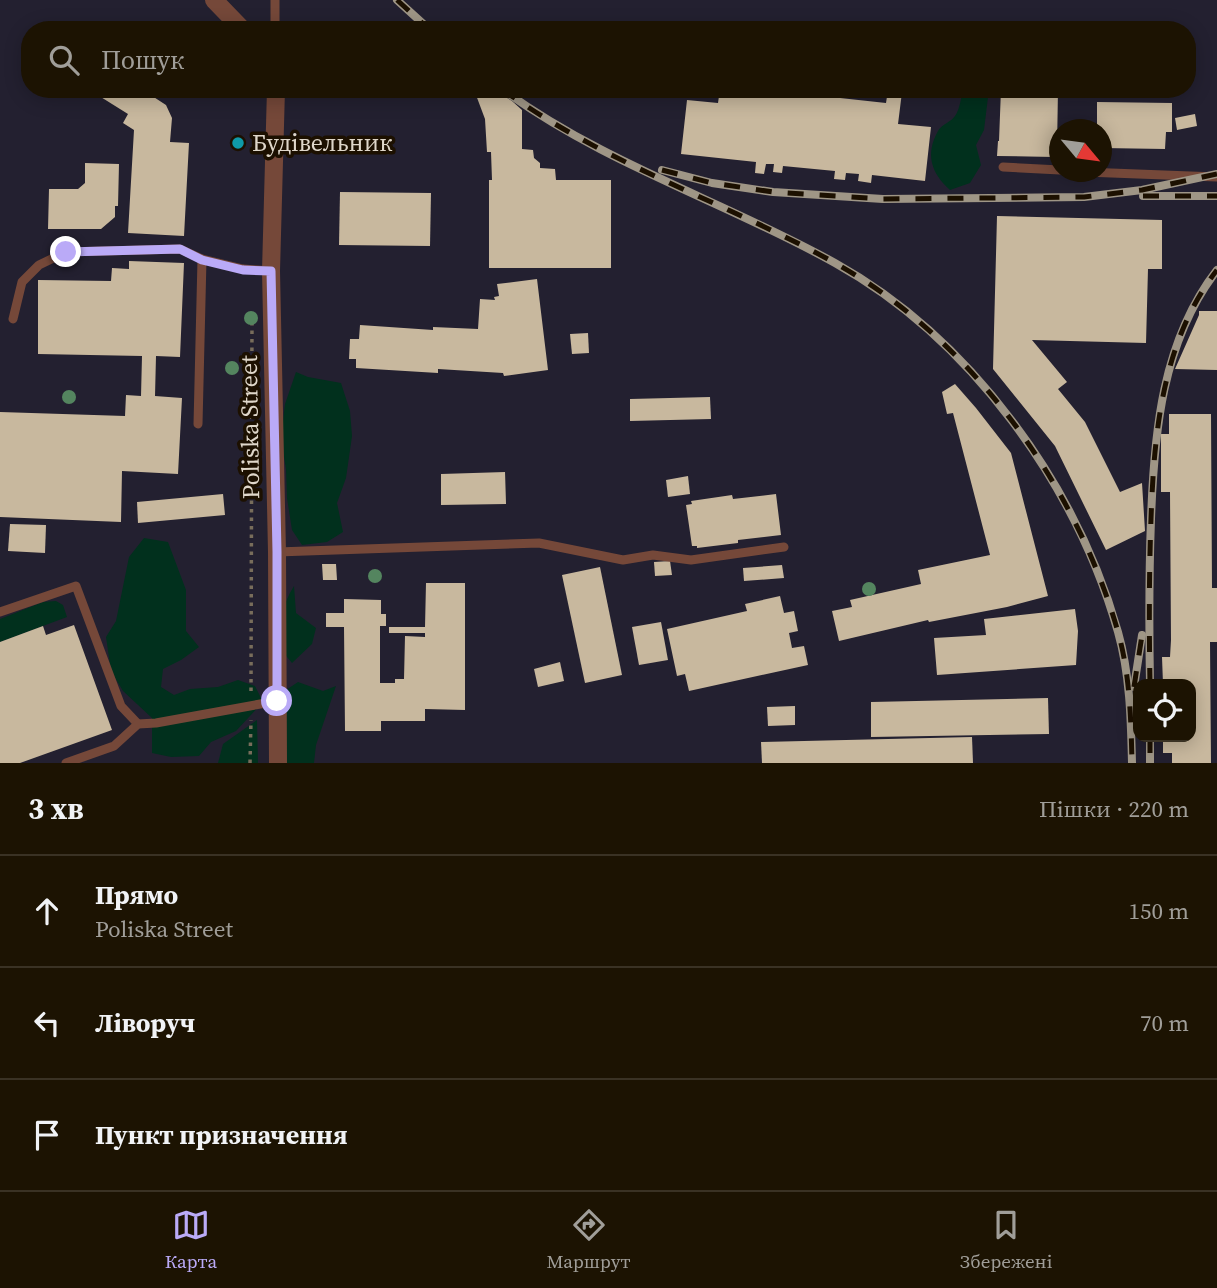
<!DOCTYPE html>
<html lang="uk">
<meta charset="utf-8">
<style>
body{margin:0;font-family:"Source Serif 4",serif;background:#292011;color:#f1f3f6}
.controls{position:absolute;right:21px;bottom:21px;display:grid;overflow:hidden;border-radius:14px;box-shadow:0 4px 18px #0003}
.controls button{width:63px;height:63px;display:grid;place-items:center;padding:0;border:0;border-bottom:2px solid #3a3224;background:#1c1302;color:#f1f3f6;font:35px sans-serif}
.compass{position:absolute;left:1049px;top:119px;width:63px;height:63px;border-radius:50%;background:#1c1302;box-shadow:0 4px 18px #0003;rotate:119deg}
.stop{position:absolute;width:21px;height:21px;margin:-16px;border:5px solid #baaaf7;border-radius:50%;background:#fff}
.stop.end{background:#baaaf7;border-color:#fff;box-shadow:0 2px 7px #0008}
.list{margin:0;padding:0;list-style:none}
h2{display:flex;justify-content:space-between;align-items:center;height:91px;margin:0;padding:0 28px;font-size:30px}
h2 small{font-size:23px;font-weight:400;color:#a09e99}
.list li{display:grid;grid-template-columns:46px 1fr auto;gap:21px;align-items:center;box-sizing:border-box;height:112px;padding:0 28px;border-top:2px solid #3a3224}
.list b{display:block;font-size:26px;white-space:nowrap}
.list p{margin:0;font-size:23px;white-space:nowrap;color:#a09e99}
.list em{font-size:23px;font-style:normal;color:#a09e99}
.icon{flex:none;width:38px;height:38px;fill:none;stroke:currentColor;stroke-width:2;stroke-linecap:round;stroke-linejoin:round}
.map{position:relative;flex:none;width:1217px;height:763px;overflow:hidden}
.search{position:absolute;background:#1c1302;box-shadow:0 4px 18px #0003;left:21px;right:21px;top:21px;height:77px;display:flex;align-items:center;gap:18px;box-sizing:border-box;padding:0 24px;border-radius:28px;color:#a09e99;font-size:26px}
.sheet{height:427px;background:#1c1302}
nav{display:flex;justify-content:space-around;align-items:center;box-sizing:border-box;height:98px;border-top:2px solid #3a3224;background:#1c1302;font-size:19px;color:#a09e99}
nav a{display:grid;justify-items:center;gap:4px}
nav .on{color:#baaaf7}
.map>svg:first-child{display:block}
.industrial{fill:#232030;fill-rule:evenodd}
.green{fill:#01301d}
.building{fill:#c8b89e}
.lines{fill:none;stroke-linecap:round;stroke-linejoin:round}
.path{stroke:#786d5b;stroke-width:3.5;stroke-dasharray:3.5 5;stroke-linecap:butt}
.service{stroke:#754839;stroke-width:9}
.minor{stroke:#754839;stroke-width:18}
.rail-casing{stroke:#9f9686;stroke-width:8}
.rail{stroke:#1c1000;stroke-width:5;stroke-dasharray:16;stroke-linecap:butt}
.tree{fill:#54855f}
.route{stroke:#baaaf7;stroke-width:9}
.culture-dot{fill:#0f9aa8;stroke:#1c1000;stroke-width:2.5}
.labels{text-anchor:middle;stroke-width:7;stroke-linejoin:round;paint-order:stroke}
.poi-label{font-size:24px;fill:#dfd7ca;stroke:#1c1000;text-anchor:start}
.street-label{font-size:24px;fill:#dfd7ca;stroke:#1c1000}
</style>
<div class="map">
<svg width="1217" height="763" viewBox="0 0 1217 763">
<rect width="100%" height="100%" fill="#251903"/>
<!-- industrial -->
<path class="industrial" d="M0,0H1217V763H0ZM30,30H1187V89H30ZM1060,130H1102V172H1060ZM1138,684H1191V737H1138Z"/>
<!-- green -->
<g class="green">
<path d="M963,89H989L984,130L976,145L981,165L970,183L950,190C931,173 925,154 938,131C942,124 951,122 955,116C960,109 961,97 963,89Z"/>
<path d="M296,372L308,377L341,383L350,411L352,436L346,478L337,503L343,532L327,542L302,545L292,530L287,498L286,469L281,438L285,404Z"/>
<path d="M144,538L168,542L186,590V631L199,647L181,660L163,669L161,687L174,695L190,689L218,687L238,680L255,686L263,702L236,731L211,742L199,756L171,757L152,753V718L123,691L111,671L106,637L116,621L129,557Z"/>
<path d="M294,586L296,613L316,628L312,644L292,663L278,646C280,625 282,604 294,586Z"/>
<path d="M56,601L63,605L67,617L0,642V619L43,602Z"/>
<path d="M298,682L323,691L336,686L316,745L314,763H274L280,694Z"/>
<path d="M257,720L258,763H218L223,744Z"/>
</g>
<!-- building -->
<g class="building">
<path d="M88,89H148L146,92L166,105L172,118L170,142L189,143L184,236L128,233L134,130L123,123L128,114Z"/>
<path d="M482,89H493L512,101L522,110V149L533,150L534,158L540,163V168L555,169L556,180H611V268H489V180H492L491,152H487L485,119L476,95Z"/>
<path d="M720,89H758L886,103L888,90L902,92L898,124L931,127L925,181L872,175L871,183L858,181L859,174L846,173L845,180L834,179L835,171L783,166L782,173L773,172L774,164H766L764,174L755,173L756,162L681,154L687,100L718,103Z"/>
<path d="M1001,89H1058L1057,149H1054V157L997,156L998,141H999Z"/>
<path d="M1097,102L1172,103V132H1166L1165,149L1102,148V130H1097Z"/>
<path d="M1195,114L1197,126L1177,130L1175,118Z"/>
<path d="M85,163L119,164L118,206H115V217L101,229H48L49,189H78L85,183Z"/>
<path d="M340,192L431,193L430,246L339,245Z"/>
<path d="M997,216L1162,220V269H1148L1146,343L1032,340L1067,382L1058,389L1085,422L1120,492L1142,483L1145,531L1106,550L1055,446L993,369Z"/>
<path d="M129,261L184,263L180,357L156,356L155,396L182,398L178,474L122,471L121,522L0,517V412L125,416L126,395L141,396L142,356L38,354V280L111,281L112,268L129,269Z"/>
<path d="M537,279L548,370L504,376L503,373L438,369V373L356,368V359H349L350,339H359L360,325L433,330V327L478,329L480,299L495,300L494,297L499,296L497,284Z"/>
<path d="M1199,311H1217V370L1175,369L1199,315Z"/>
<path d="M588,333L589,353L572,354L570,334Z"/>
<path d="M955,384L976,408L1011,453L1048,596L1007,607L929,622L928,620L839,641L832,611L852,607L850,600L921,584L918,570L990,555L953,413L947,414L942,392Z"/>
<path d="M710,397L711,419L630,421V399Z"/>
<path d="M1169,414H1211L1212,588H1217V642H1210L1211,763H1172V753H1163V737H1191V684H1163L1162,657H1170L1171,640L1170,492H1161V434H1169Z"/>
<path d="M505,472L506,504L441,505V474Z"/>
<path d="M688,476L690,494L668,497L666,480Z"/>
<path d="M223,494L225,515L138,523L137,502Z"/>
<path d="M776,494L781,535L738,540V543L697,548V546H692L686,505L692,504L691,501L732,495L733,499Z"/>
<path d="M10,524L46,525L45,553L8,551Z"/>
<path d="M670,561L672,575L655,576L654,562Z"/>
<path d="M322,564H336L337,580H323Z"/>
<path d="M782,565L784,578L744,581L743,568Z"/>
<path d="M600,567L622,675L585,683L562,575Z"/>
<path d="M426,583H465V710L425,709V721H381V731H345L344,627H326V613H344V599L381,600V614H386V626H380V683H395V679H404L405,636L425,637V633H389V627H425Z"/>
<path d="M780,596L784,613L794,611L798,631L789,633L792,648L804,646L808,665L689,691L685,674L677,676L667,629L747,611L745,604Z"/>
<path d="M1075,609L1078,631L1076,665L937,675L934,638L986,635L984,619Z"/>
<path d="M661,622L668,660L639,665L632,627Z"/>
<path d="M74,625L112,730L20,763H0V642L43,626L46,635Z"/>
<path d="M560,662L564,681L538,687L534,669Z"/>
<path d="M1048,698L1049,734L871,737V702Z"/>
<path d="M795,706V725L768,726L767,707Z"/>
<path d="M972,737L973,763H762L761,742Z"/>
</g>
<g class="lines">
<!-- path -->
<g class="path">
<path d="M251,691L252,321"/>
<path d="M250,763L251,720"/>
</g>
<!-- service -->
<g class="service">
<path d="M275,0V30"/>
<path d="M1003,167L1060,170"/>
<path d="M1085,172L1217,177"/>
<path d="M13,319L22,282L39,265L66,252L180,249L202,259"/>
<path d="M198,424L202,259L243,269L271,271"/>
<path d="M277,552L539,543L623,560L653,555L691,560L784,547"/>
<path d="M0,612L76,586L121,706L138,724"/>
<path d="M66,763L114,746L138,724L156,723L277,701"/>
</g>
<!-- minor -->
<g class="minor">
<path d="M214,0L243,30"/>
<path d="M276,89L271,271L277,552L278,763"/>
</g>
<!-- rail casing -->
<g class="rail-casing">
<g id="rail">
<path d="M397,0L430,30"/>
<path d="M502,89C604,164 726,202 835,263C970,338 1076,484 1118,632C1130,674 1131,720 1132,763"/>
<path d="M662,170L712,183L773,192L883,199L1084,197L1142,190L1217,174"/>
<path d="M1143,196H1217"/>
<path d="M1150,684C1149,629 1149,574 1151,519C1154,433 1162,341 1217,270"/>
<path d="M1134,687L1142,635"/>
<path d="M1150,737V763"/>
</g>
</g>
<!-- rail -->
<use href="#rail" class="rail"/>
</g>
<!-- trees -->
<g class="tree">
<circle cx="251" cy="318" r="7"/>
<circle cx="232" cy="368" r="7"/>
<circle cx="69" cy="397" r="7"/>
<circle cx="375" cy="576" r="7"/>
<circle cx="869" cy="589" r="7"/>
</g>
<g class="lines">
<!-- route -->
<path class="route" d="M66,252L180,249L202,260L243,270L271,271L277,552V701"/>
</g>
<!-- markers -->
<circle class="culture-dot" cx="238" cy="143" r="7"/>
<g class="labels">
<!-- poi labels -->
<g class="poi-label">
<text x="252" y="151">Будівельник</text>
</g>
<!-- street labels -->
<g class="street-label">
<text transform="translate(250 427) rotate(-91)" y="8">Poliska Street</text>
</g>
</g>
</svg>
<div class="controls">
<button><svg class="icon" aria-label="locate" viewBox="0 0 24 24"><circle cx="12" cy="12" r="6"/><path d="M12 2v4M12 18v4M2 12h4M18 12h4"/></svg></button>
</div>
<svg class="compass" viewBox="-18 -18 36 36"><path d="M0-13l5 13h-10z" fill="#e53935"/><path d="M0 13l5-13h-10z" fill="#a09e99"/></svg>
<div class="stop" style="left:277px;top:701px"></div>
<div class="stop end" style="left:66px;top:252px"></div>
<div class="search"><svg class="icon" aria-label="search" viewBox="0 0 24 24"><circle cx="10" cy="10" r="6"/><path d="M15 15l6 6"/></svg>Пошук</div>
</div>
<section class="sheet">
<h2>3 хв<small>Пішки · 220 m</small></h2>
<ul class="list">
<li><svg class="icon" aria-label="ahead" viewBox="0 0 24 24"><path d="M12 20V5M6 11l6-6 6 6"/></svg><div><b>Прямо</b><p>Poliska Street</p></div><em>150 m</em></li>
<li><svg class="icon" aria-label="left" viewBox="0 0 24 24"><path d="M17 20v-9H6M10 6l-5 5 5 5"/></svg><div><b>Ліворуч</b></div><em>70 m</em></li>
<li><svg class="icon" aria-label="arrive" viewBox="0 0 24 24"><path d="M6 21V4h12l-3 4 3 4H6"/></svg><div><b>Пункт призначення</b></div></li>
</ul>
</section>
<nav>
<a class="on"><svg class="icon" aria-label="map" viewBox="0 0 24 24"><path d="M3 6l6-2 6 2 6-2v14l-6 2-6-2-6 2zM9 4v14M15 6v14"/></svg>Карта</a>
<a><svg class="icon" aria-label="directions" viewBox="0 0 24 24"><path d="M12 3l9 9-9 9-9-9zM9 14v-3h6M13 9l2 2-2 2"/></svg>Маршрут</a>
<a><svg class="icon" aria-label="saved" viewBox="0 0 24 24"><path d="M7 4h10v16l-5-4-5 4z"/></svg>Збережені</a>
</nav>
